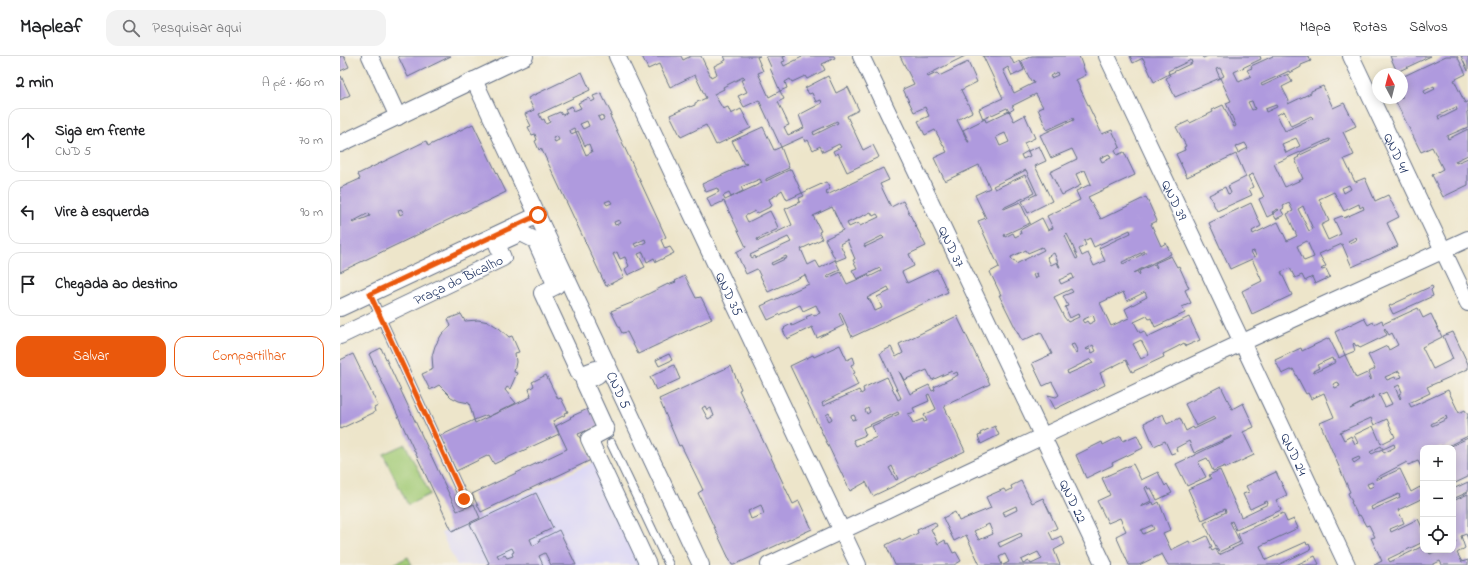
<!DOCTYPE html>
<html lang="pt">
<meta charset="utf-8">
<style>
body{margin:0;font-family:"Indie Flower",sans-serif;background:#f2f2f2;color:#202124}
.controls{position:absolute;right:12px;bottom:12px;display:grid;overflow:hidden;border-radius:8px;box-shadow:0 2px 10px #0003}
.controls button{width:36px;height:36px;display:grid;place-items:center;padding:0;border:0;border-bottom:1px solid #e0e0e0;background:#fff;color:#202124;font:20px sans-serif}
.compass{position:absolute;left:1032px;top:12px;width:36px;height:36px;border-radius:50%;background:#fff;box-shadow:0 2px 10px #0003;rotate:353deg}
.stop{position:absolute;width:12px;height:12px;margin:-9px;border:3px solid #ea580c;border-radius:50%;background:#fff}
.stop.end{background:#ea580c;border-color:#fff;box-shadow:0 1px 4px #0008}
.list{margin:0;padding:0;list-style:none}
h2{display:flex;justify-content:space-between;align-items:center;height:52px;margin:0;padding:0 16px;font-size:17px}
h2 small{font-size:13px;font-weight:400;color:#757577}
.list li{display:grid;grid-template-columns:26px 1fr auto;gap:12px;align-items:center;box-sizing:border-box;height:64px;margin:0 8px 8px;padding:0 8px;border:1px solid #e0e0e0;border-radius:12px}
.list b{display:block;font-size:15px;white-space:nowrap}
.list p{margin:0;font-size:13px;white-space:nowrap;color:#757577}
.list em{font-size:13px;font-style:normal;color:#757577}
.actions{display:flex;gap:8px;padding:12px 16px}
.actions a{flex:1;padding:9px 0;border:1px solid #ea580c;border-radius:12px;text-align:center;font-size:14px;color:#ea580c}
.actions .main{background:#ea580c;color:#fff}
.icon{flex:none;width:22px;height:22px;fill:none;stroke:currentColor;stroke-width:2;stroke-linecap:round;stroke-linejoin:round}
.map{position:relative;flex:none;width:1128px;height:509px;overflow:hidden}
header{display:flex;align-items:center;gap:24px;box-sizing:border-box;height:56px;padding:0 20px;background:#fff;border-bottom:1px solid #e0e0e0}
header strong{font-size:19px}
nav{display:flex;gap:22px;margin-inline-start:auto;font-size:14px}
.search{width:280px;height:36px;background:#f2f2f2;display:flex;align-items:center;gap:10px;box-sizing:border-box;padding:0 14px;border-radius:12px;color:#757577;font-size:15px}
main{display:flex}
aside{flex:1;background:#fff}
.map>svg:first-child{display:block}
.built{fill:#dad6f7}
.green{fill:#a1ca75;stroke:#5e7c6a}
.building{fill:#af9ade;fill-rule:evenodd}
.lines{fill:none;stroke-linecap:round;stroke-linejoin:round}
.lane-casing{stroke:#646f84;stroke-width:10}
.street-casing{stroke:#646f84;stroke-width:18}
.lane{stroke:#fff;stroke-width:8}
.street{stroke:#fff;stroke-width:16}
.route{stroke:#ea580c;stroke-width:5}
.labels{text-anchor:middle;stroke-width:4;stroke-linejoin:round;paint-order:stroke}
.street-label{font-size:14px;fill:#1b2f5e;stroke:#f7f3e8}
</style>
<header>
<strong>Mapleaf</strong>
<div class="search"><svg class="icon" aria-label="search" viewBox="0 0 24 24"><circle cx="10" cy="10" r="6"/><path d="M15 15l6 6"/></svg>Pesquisar aqui</div>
<nav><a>Mapa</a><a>Rotas</a><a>Salvos</a></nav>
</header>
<main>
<aside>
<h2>2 min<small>A pé · 160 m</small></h2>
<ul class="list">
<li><svg class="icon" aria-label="ahead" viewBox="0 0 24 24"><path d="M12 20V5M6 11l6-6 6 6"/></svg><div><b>Siga em frente</b><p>CND 5</p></div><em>70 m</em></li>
<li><svg class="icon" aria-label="left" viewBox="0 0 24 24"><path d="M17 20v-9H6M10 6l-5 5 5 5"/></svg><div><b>Vire à esquerda</b></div><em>90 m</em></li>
<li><svg class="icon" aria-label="arrive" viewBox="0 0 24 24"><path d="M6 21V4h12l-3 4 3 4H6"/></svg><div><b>Chegada ao destino</b></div></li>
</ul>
<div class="actions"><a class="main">Salvar</a><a>Compartilhar</a></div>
</aside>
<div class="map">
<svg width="1128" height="509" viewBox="0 0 1128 509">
<rect width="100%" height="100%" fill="#f7f3e8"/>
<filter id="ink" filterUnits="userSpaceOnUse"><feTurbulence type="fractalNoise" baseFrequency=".025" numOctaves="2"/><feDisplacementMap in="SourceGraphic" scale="8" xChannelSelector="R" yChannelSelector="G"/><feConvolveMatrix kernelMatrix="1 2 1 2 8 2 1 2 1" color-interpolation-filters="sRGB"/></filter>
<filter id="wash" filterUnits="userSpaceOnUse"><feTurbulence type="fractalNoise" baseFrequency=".012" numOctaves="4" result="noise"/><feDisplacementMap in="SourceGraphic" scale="16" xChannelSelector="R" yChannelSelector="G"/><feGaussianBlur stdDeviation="0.9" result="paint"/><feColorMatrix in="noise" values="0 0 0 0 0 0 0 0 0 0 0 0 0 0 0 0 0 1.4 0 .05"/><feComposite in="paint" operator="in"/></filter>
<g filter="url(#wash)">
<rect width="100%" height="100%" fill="#ede5ca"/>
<!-- built -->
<path class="built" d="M256,405L305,509H117L101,477Z"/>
<!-- green -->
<g class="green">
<path d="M65,388L90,438L68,449L43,398Z"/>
<path d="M68,501L72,509H52Z"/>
</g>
<g id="blocks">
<!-- building -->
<g class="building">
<path d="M0,0H4L9,11L0,15Z"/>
<path d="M58,0H111L68,21Z"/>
<path d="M302,0H341L343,4L351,0H361L371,21L377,18L374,10L386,4L384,0H420L417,1L423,15L418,17L429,41L440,35L444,43L438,46L449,69L444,71L448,79L464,72L459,59L482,47L481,44L476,46L472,37L469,38L465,32L488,20L496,37L508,31L519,54L507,60L523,94L533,89L539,101L507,116L498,97L495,99L493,95L501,91L499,88L483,96L480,90L473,94L468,84L465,86L463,81L441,91L419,44L404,51L398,40L407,36L401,24L405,23L403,21L383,31L384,33L374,38L383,53L388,51L391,58L401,53L411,72L376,89L366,69L341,81L330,59L350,50V51L355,49V47L366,42L355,19L330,31L319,8L308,13ZM497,65L498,67L474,79L473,76Z"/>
<path d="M426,0H446L443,1L445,5L442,6L444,10L462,1L461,0H494L495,2L482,8L485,14L467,23L465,20L452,26L450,23L445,26L447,32L440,35L430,12L431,11Z"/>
<path d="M560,0H625L587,19L588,21L597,17L599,20L628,6L637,26L621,34L632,56L617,64L628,86H629L623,74L645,63L646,66L669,55L674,65L685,59L695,82L684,87L688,95L681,99L683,103L690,100L688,95L699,90L706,105L695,110L712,145L688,157L682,145L697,138L686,114L653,130L655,133L685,119L694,137L663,152L664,153L680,146L690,167L664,179L665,181L673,177L675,181L681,178L680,174L702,162L708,174L713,172L707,160L740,144L736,135L751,128L745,114L736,118L741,129L722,139L710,116L737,103L732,93L711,102L700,79L734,64L733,62L707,74L698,53L703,51L696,38L672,50L674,53L669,56L667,52L643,63L639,53L663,42L643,0H670L674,8L680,5L684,14L672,20L668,11L663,14L674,37L694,27L693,24L691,25L681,5L692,0H739L746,19L736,24L762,78L772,74L780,91L775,94L777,99L784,96L795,119L748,141L761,163L806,141L817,165L811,168L821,190L826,187L831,198L793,217L797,215L799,219L800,218L799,215L814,208L816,212L817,211L815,207L831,200L837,211L839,210L849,232L845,234L851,247L842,251L845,257L815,271L811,262L809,263L807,260L794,266L800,277L804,275L807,281L849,261L860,284L846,290L844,287L837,291L823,298L824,301L792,316L786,304L760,317L765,329L715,353L708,339L716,341L719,339L712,326L703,330L692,307L712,298L701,276L682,285L659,239H661L650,216L659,211L638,165L646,162L635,139L650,132L639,109L605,125L594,102L607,96L595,74L585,79L578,65L589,60L585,51L574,56L563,33L574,28ZM717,16L718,19L711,22L710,20ZM665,77L669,86L660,90L656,81ZM769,98L771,102L762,106L760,102ZM790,174L791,177L759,192L765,205L754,210L748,197L742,200L739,193L746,189L744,185L750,182L754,191ZM727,178L731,186L738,202L736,203L725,180ZM702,191L704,194L676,208L674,204L672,205L671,201L686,194L688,197ZM805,195V197L783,208L782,206ZM714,197L720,211H719L717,206L711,209L707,201ZM697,217L698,221L695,223L693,219ZM732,218L734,222L721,228L719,224ZM731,233L733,236L723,240L728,250L725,251L730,262L738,258L739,261L728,266L724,261L714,241ZM783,236L787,245L805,236L807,241L785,253L789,262L771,270L760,247ZM753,259L755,265L749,268L747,265L744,267L742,264ZM801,284L809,299L801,303L793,288ZM734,288L737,294L736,298L731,289ZM753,289L756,295L752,297L750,293L747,294L746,293ZM751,303L753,307L728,318L727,315Z"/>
<path d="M790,0H862L863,2L868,0H920L921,3L894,16L899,26L911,20L907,14L912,12L911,10L933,0H968L971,5L961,9V11L950,17L949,15L921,28L922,30L948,18L952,26L942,31L949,45L948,46V48L971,37V35L983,30L993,52L1004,47L1016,70L1003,76L1014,99L1004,103L1015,126L1025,122L1035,145L1048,139L1059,161L1047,167L1058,190L1012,211L1002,188L979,198L986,210L981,213L982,214L986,213L990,221L975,228L972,221L965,225L962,219L955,222L950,212L941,216L952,239L912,258L902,235L922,225L912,203L890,213L869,167L911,147L921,170L912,175L913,178L938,166L947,185L957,180L947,158L953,155L949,147L943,150L944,152L941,154L944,159L936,163L933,157L939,154L938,153L932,156L933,158L927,161L919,143L924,141L913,118L908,120L913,131L909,133L912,139L877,155L869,139L885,131L888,138L891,137L888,130L906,121L896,98L847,121L836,98L845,94L844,91L846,90L836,71L849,65L850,67L873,56L872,54L883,49L894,71L896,70L886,47L891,45L880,22L884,20L880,12L876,13L880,22L835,41L826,22L830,20L829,18L852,7L851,4L828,15L829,18L814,26L803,2L793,7ZM912,45L915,53L912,54L908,46ZM936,49L937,51L926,56L925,53ZM944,55L951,70L971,60L973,62L945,75L937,59ZM956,82L960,90L946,97L942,88ZM989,83L990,85L958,100L959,101L955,103L963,123L945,131L934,108ZM905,87L908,92L898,97L895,91ZM1009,129L1011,133L1004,137L1002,132ZM994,136L1004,155L1019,148L1020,152L1023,150L1024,153L1004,162L1002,160L994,163L1001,178L988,184L981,169L989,165L979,143ZM963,150L973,173L969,175L958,153ZM1016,181L1017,184L1009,187L1008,185ZM967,185L974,201L964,205L957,190ZM914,195L916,200L914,201L911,196Z"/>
<path d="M1050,0H1091L1057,16Z"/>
<path d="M1106,0H1117L1126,18L1114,24L1125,47L1128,45V55L1127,56L1128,71L1107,80L1108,83L1128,73V99L1115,105L1116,107L1128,102V129L1103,141L1092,119L1103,113L1092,91L1081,96L1054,42H1062V21ZM1094,30L1095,33L1085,38L1084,35ZM1116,51L1117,54L1099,63L1098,60Z"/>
<path d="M1121,0H1128V15Z"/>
<path d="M242,16L250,34L199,58L202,64L204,63L206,68L210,66L208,61L220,56L222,59L227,57L225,53L232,50L234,55L241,52L238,47L249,42L251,46L255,44L253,40L261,37L272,59L270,60L326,181L321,184L325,193L330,191L334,197L316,206L314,202L307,206L303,196L298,198L305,211L288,219L285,213L289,210L285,201L280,203L277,196L273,198L284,221L266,230L201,92L199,94L195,85L197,84L195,78L192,79L188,71L191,70L185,58L194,54L188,42ZM262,59L264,63L260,65L258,61ZM247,65L249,70L243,73L240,68ZM234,72L236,76L238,75L245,90L249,88L252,96L246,99L236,76L231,78L230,74ZM217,80L219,84L215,86L213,82ZM270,144L272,147L267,149L265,146ZM279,164L281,167L275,169L274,166ZM305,183L306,186L296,191L294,188Z"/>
<path d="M0,20H1L10,39L0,44Z"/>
<path d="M133,68L166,136L0,216V132L20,123L18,118L86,85L88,90ZM61,153L64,157L60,159L58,154ZM29,157L30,160L13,167L12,166Z"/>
<path d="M423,71L434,94L441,91L449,112L426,123V125L451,113L462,137L447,144L442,134L438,137V138L429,143L432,150L416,158L415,155L405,160L408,166L430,155L437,169L438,173L417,183L418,185L452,169L445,153L460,146L459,142L464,140L462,137L486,126L490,133L486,135L487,139L543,112L549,124L540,128L551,151L563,145L586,190L569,198L574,210L562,216L567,227L597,213L608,236L512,281L501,257L499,258L504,269L477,282L472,271L447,283L443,274L445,273L444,272L451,268L452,270L467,263L466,261L473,258L474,260L480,257L476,249L463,255L460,249L428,264L421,250L469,228L465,219L428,236L417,213L406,218L396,196L406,191L384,145L371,151L367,142L379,136L377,132L366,136L362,128L407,108L406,107L404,108L392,85ZM420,123L422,127L385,144L383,140L389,137L391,141L403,135L401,131ZM492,151L503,174L485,183L496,205L506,201L500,188L507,184L515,203L513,204L517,212L512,214L517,223L540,212L541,215L529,221L528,219L507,228L501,216L488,222L487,220L500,214L495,204L480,212L476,205L468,209L461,193L482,183L479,176L481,175L473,160ZM531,156L533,160L537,158L539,161L520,170L518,167L509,171L507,167ZM542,180L544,182L525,191L524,189ZM448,181L451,186L416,202L415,200L412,202L410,199ZM446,200L447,202L432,209L431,207ZM548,231L550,235L537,241L542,252L535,255L530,244H529L527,242Z"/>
<path d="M345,220L356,242L361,241L372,263L298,298L287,276L282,277L271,255L294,246V245L328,228V229L336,226L335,225Z"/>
<path d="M1092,230L1093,232L1091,234L1093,240L1053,258L1049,250Z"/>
<path d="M1078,252L1083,262L1091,258L1102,281L1082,291L1093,313L1113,303L1103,280L1113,276L1128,308V313L1087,331L1090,337L1069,347L1071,351L1108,334L1119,357L1125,354L1128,359L1127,364L1128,380L1104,392L1102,390L1097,392H1083V415L1078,405L1068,409L1067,406L1036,422V424L1060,413L1071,436L1080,431L1083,437V442L1058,454L1064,467L1050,473L1051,476L1078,463L1082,471H1083V486L1048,503L1050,506L1083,490V494H1088L1090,498L1098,494H1113V487L1116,486L1113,479V445L1128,438V483L1126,478L1121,480L1125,492L1117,497L1122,506L1128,504V509H1102L1100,505L1092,509H1034L1042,505L1031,482L1035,481L1029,469L1026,470L1020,459L1018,460L1011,446H1012L1008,437L1010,436L980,367L994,361L984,337L971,343L968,337L966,338L953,313L942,318L935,304L961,292L962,295L989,282L999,302L1005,299L1016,322L1027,317L1031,324V321L1029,316L1035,313L1028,299L1047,290L1049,294L1058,289L1052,277L1049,279L1045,272L1044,273L1047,279L1020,292L1018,289L1016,290L1014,287L1013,288L1015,295L1005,299L995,276L1024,262L1028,269L1033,266L1034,268L1042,264L1043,268ZM992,302L993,305L995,304L996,306L974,317L973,315L979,312L977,309ZM1059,315L1062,321L1056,323L1055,321L1047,324L1045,321ZM998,326L1000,330L995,332L993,328ZM1059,329L1062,336L1059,338L1061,342L1060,343L1055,331ZM1046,336L1052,348L1045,351L1039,339ZM1033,339L1034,341L1010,353L1032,341ZM1106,360L1107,363L1092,370L1091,368ZM1031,362L1034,369L1047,363L1055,381L1041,388L1033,370L1014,379L1018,387L1015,388L1011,380L1004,384L1000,376ZM1054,388L1055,391L1044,397L1042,393L1032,398L1030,396L1041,390L1043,393ZM1019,401L1020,403L1014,407L1012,404ZM1032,426L1034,430L1029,432L1027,428ZM1059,438L1060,441L1032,454L1031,451L1039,447Z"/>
<path d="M121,258L125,265L138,264L149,266L159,272L169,281L172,280L179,296L175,297L176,306L174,316L177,317L170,333L167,331L165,334L176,347L148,361L147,359L134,364L135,367L191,341L190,339H191L189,333L194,330L192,326L206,319L218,343L221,342L228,356L224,357L225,359L213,365L219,378L154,408L149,399L116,415L100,380L134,364L129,347L119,345L111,341L99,329L90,334L82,318L93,313L92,300L95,290L102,278L111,270L108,263Z"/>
<path d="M617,260L650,328L604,350L625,395L576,418V419L558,428L533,440L526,426L510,435L450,310L473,299L474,301L500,289L507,304L513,301L515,307L511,309L515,317L513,318L518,329L482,347L483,350L519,334L521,338L524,336L523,332L547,321L558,344L561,342L540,297L551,291L556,301L563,297L559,288ZM587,314L592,324L612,315L613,318L617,316L618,319L594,331L595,334L592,335L589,329L570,338L559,315L564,324ZM589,338L596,353L584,359L587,365L584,366L583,363L573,367L568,358L575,356L573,352L589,345L587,339ZM528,352L530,356L527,358L525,354ZM558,356L559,358L532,370L537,381L516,390L513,384L526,379L523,372ZM489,357L492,363L489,365L486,359ZM514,359L516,363L512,364L511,360ZM552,410L558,423L556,424L549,412Z"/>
<path d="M41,292L117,455L134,448L140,462L112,475L29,298Z"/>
<path d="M13,298L38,350L34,352L35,356L0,373V304Z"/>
<path d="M329,298L332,304L319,310L316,304Z"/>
<path d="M334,309L340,323L316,334L310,321Z"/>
<path d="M391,310L401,333L399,334L453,448L459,445L472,473L394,509H392L358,437L363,434L341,389L339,390L319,343ZM365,350L367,354L371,352L374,360L368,363L362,352ZM421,449L424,458L411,463L408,455Z"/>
<path d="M881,330L892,353L903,347L914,371L903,376L914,399L886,412L885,410L873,415L867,402L858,406L866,421L847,430L836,408L892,381V380L854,397L849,385L836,392L837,396L831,398L825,385L814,390L804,367L823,358L827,368L840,362L846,375L853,371L854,373L875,363L874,361L856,370L845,348Z"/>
<path d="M250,352L258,370L238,378L251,404L141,456L132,438L227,393L216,370L231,362L230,361Z"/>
<path d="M655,370L659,379L641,388L638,380L641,379L640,377Z"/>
<path d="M797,379L803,392L772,407L773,409L746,422L736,399L762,386L763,389L781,380L783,385Z"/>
<path d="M1128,382V421L1113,428V392H1107Z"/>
<path d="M793,408L801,424L818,416L825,430L827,428L832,437L817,444L811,432L808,433L807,430L805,432L811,445L801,450V451L813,446L814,449L819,446L830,474L823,477L831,494L849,485L850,488L867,480L872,491H870L872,495L876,493L879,499L902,488L898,478L943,457L947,466L954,463L958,472L920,490L926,504L966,486L967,489L969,488L971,493L938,509H828L822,498L799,509H789L776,480L786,475L780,462L768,467L757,445L770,439L762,422ZM812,469L814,473L803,478L801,474Z"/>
<path d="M880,414L901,461L928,448L927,445L910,453L903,438L909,436L906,430L936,416L947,439L936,444L941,454L896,474L892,465L890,466L900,486L879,496L864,467L886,456L885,453L862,464L848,433L871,423L869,419Z"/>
<path d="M681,425L692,447L703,442L717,472L709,476L713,484L721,480L725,488L714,494L720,509H663L669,506L665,498L659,501L662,509H640L626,479L614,485L603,462L615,456L619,465L651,452L646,441L664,433L666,436L672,433L671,430ZM676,450L677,454L665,460L663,456ZM649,468L653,478L639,484L634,475ZM681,477L682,480L660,491L658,487ZM698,496L702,503L691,508L689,505L683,508L681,504Z"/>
<path d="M1128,426V436L1113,443V433Z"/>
<path d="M196,437L213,472L190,483L193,490L200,486L199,484L219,474L236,509H211L205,497L199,500L203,509H146L149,507L130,468ZM172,492L174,496L172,497L173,500L167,502L165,499L159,502L157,499Z"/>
<path d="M595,466L597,470L591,473L598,488L605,484L606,488L608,487L613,497L616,496L621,505L614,509H555L546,489L560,482L562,485L578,477L577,474Z"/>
<path d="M975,500L979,508L977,509H956Z"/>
</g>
</g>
</g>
<g filter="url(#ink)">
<use href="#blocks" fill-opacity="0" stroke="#646f84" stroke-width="1"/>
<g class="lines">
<!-- lane casing -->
<g class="lane-casing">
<g id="lane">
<path d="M30,238L124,443"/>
<path d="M271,387L329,509"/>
</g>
</g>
<!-- street casing -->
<g class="street-casing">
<g id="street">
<path d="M30,0L58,61"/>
<path id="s1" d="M277,0L518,509"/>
<path id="s2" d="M521,0L764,509"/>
<path id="s3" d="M767,0L1007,509"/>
<path id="s4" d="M1011,0L1128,247"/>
<path id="s5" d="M134,24L361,509"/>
<path d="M0,88L185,0"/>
<path d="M0,252L198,159"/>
<path id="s6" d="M0,280L163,202L157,188L181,177L195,184L216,230L202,237L240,319L256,313L258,319L244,326L266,374L249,383L308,509"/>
<path d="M429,509L901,287L1128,183"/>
</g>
</g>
<!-- lane -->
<use href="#lane" class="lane"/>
<!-- street -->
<use href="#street" class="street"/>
</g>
</g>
<g class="lines" filter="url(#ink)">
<!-- route -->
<path class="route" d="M124,443L30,238L198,159"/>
</g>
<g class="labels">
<!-- street labels -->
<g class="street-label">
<text dy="5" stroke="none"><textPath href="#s4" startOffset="107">QND 41</textPath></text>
<text dy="5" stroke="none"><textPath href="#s3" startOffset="159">QND 39</textPath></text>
<text dy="5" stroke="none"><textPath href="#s2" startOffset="211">QND 37</textPath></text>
<text dy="5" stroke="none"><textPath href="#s6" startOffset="131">Praça do Bicalho</textPath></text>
<text dy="5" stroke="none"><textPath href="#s1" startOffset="263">QND 35</textPath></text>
<text dy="5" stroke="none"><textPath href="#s5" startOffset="342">CND 5</textPath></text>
<text dy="5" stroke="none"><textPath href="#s3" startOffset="440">QND 24</textPath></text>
<text dy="5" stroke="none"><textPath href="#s2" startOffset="493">QND 22</textPath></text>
</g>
</g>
</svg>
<div class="controls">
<button>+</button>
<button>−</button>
<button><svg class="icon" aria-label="locate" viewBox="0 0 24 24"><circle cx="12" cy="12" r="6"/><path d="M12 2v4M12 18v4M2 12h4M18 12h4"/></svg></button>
</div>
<svg class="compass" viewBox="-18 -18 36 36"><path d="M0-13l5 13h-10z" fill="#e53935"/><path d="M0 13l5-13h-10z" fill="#757577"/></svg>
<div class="stop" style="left:198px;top:159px"></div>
<div class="stop end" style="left:124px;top:443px"></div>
</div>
</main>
